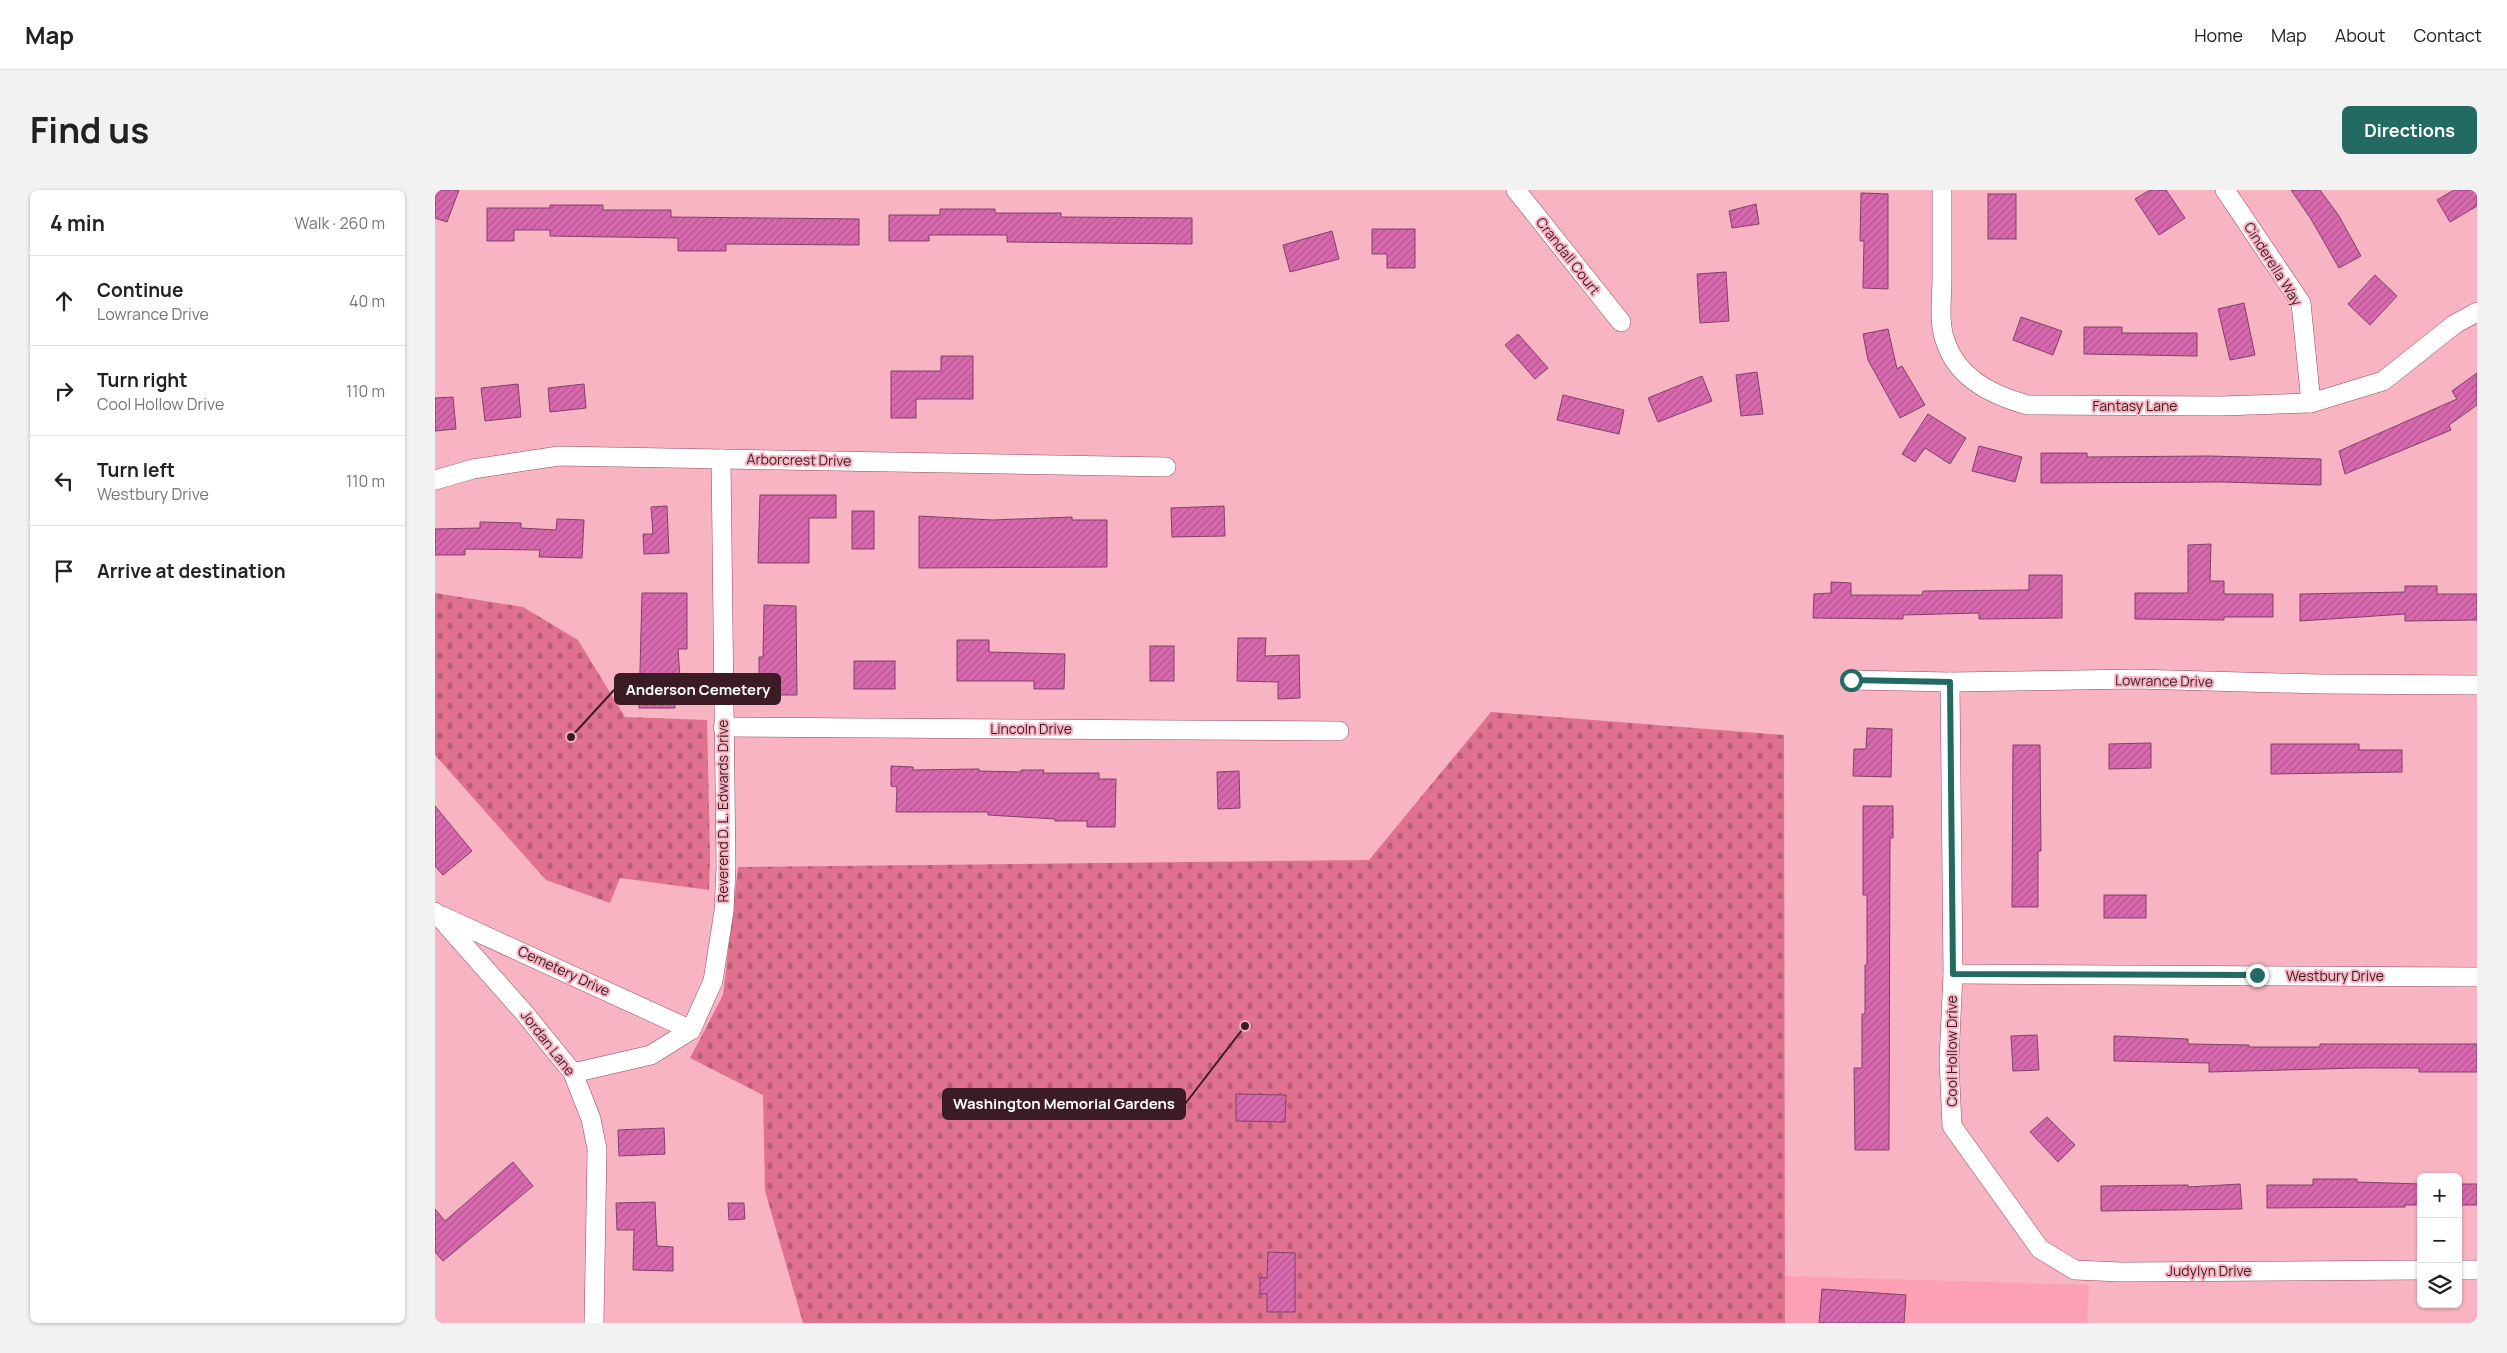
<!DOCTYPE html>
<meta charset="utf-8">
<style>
body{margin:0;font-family:Manrope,sans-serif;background:#f2f2f2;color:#222}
.controls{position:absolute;right:15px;bottom:15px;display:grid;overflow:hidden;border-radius:8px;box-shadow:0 1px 4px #0004}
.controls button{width:45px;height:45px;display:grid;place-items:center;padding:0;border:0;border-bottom:1px solid #e0e0e0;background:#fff;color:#222;font:25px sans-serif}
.stop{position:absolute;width:15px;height:15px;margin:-11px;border:4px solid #226a62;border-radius:50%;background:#fff}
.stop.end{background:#226a62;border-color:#fff;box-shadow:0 1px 5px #0008}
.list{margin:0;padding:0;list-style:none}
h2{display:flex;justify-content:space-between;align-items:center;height:65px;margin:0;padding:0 20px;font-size:21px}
h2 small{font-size:16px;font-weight:400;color:#767676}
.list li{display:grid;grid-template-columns:32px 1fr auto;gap:15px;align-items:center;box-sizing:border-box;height:90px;padding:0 20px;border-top:1px solid #e0e0e0}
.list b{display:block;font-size:19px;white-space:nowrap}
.list p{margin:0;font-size:16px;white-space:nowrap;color:#767676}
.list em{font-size:16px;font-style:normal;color:#767676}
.icon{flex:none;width:28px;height:28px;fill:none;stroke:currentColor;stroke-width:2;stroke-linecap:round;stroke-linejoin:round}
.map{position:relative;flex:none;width:2042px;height:1133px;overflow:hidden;border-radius:8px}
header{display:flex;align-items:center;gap:30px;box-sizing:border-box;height:70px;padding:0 25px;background:#fff;border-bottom:1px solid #e0e0e0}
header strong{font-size:24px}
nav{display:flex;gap:28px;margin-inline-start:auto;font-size:18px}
.intro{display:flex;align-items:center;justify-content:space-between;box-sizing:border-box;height:120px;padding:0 30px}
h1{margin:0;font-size:35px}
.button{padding:12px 22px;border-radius:8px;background:#226a62;color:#fff;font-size:18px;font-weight:700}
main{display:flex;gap:30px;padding:0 30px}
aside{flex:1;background:#fff;border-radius:8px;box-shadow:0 1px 4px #0004}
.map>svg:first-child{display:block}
.built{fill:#fca0b6}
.cemetery{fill:url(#cemetery-stones)}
.building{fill:url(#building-hatch);stroke:#814168}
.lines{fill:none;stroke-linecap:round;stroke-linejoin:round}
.minor-casing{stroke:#93495d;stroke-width:20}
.minor{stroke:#fff;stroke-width:19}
.route{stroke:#226a62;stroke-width:6}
.labels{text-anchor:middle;stroke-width:4;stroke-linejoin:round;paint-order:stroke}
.street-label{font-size:14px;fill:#3b1c24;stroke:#f8b4c3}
.leader{fill:none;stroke:#3b1c24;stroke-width:2}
.callout-dot{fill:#3b1c24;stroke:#f8b4c3;stroke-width:2}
.callout{fill:#3b1c24;stroke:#3b1c24;stroke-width:2}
.callout-label{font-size:15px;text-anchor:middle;font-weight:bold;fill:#fff}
</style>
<header>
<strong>Map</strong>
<nav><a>Home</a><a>Map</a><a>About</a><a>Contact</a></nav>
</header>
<div class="intro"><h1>Find us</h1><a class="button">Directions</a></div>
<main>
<aside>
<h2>4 min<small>Walk · 260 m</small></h2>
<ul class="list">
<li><svg class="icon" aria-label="ahead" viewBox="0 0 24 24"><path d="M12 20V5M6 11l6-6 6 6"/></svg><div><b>Continue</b><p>Lowrance Drive</p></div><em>40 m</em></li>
<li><svg class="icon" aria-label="right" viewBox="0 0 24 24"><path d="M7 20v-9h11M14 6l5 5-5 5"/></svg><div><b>Turn right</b><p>Cool Hollow Drive</p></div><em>110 m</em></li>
<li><svg class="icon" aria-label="left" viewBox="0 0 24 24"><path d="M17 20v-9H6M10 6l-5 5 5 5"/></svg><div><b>Turn left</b><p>Westbury Drive</p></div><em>110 m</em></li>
<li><svg class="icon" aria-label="arrive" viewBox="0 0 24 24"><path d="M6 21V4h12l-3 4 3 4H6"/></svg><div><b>Arrive at destination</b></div></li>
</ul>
</aside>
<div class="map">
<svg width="2042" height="1133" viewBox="0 0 2042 1133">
<defs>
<pattern id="cemetery-stones" width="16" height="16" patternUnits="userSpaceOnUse" patternTransform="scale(1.25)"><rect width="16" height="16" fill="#e07290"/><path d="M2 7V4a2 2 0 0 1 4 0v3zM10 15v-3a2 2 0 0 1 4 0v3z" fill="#b75d75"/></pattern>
<pattern id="building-hatch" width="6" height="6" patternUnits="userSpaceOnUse" patternTransform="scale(1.25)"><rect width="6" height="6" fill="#d969af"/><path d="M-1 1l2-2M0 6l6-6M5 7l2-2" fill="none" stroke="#b1568e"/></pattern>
</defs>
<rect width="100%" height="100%" fill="#f8b4c3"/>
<!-- built -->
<path class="built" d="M1350,1086L1654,1095L1652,1133H1350Z"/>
<!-- cemetery -->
<g class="cemetery">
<path d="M0,403L88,417L143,450L190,527L272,530L275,667L274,700L185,688L175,713L111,690L0,565Z"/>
<path d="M1056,522L1349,545L1350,1133H368L330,1001L328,905L255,868L288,805L303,677L934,670Z"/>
</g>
<!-- building -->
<g class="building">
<path d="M0,0H24L12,32L0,28Z"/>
<path d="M1715,0H1731L1750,28L1724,45L1700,9Z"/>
<path d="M1856,0H1885L1904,26L1926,66L1904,78L1876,29Z"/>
<path d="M2019,0H2042V16L2015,32L2002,10Z"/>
<path d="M1426,3L1453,4V99L1428,98L1429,51H1425Z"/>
<rect x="1553" y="4" width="28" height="45"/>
<path d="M1321,14L1324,34L1297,38L1294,21Z"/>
<path d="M115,15H168V20H236V27L424,29V55L291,54V61H243V48L115,46V40H79V51H52V18H115Z"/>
<path d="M505,19H560V23H626V27L757,28V54L572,52V45H494V51H454V25H505Z"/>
<path d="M937,39H980V78H952V64H937Z"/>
<path d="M897,41L904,69L855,82L848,55Z"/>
<path d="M1291,82L1294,131L1265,133L1262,84Z"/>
<path d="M1940,85L1962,106L1935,135L1913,114Z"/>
<path d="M1809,113L1820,165L1795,170L1783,119Z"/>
<path d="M1586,127L1627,141L1618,165L1578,150Z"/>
<path d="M1649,137H1687V143H1762V166L1649,164Z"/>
<path d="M1453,139L1462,179L1467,176L1490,215L1465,228L1433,170L1428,144Z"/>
<path d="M1083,144L1113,178L1100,189L1070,155Z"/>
<path d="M506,166H538V209H481V228H456V181H506Z"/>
<path d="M1322,182L1328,224L1306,226L1301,185Z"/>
<path d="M2042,183V215L2014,235L2016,240L1910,284L1904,261L2022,209L2017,201Z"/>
<path d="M1267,186L1277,211L1223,232L1213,208Z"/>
<path d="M83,194L86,227L50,231L46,198Z"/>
<path d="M149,194L151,218L115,222L113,198Z"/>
<path d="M1128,205L1189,220L1184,244L1122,230Z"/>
<path d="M18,207L21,239L0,241V208Z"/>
<path d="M1493,224L1531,248L1515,274L1490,258L1480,272L1467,264Z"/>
<path d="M1544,256L1587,267L1580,292L1537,281Z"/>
<path d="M1606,263H1652V267L1774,266L1886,269V295L1788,292L1606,293Z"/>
<path d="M325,305H401V328H374V373H323Z"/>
<path d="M232,316L234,363L209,364L208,344H218L216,317Z"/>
<path d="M789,316L790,346L737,347L736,318Z"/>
<rect x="417" y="321" width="22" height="38"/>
<path d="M484,326L558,330L637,327V330H672V377L484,378Z"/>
<path d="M122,329L149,330L147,368L104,367L105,360L30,359V365H0V339L45,338V332L86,333V338L121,340Z"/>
<path d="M1776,354L1775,391H1789V404H1838V427H1789V430L1700,429V403H1753V355Z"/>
<path d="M1594,385H1627V428L1544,429V423L1468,425V429L1378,428L1379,404L1396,403V392L1416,393V405H1487L1488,401L1594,400Z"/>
<path d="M1970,396H2002V404H2042V430L1970,431V424L1865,431V404L1970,402Z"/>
<path d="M207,403H252V459H243L246,501L239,502L240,518H204Z"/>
<path d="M329,415L361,416L362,505H324V467H328Z"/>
<path d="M803,448H831L830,466L864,465L865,508L843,509V492L802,491Z"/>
<path d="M522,450H554V462L630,464L629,499H599V491H522Z"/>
<rect x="715" y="456" width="24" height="35"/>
<rect x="419" y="471" width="41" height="28"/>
<path d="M1432,538L1457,539L1456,587L1418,586L1419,559H1431Z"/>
<path d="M1716,553V578L1674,579V554Z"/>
<path d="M1836,554H1924V560H1967V582L1836,584Z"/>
<path d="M1578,555H1605L1606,661H1603V717H1577Z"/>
<path d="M456,576L478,577V580L544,579V581L586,582V580H609L608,583H664V589H681L680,637H652V631H620V629L553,625V622H461L462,597L456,596Z"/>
<path d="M804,581L805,618L783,619L782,582Z"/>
<path d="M0,616L37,661L8,685L0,676Z"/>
<path d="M1428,616H1458V648H1455L1454,960H1420L1419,878H1427V824H1430V775H1432V705H1428Z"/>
<rect x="1669" y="705" width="42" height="23"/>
<path d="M1602,845L1604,880L1578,881L1576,846Z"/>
<path d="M1679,846L1753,849V854L1814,855V857H1885V854H2042V882H1984V878H1923L1774,882V873L1679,871Z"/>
<path d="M801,904L851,905L850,932L801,931Z"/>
<path d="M1612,927L1640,955L1623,972L1595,942Z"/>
<path d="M229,938L230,964L184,966L183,940Z"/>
<path d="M78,972L98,996L8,1071L0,1062V1019L10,1031Z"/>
<path d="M1878,989H1922V992L1986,994V1015H1970V1017L1832,1018V995H1878Z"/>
<path d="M1805,994L1807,1019L1666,1021V996L1753,995V997Z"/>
<rect x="2023" y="994" width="19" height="21"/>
<path d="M220,1012L222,1056L238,1057V1081L198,1080L199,1040H182L181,1013Z"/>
<path d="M293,1013H309L310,1029L294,1030Z"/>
<path d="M833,1062L860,1063V1122H832V1104H825V1088H832Z"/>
<path d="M1387,1099L1471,1105L1469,1133H1384Z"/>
</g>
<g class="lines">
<!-- minor casing -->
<g class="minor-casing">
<g id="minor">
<path d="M1081,0L1186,132"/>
<path d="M1507,0C1507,29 1507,59 1507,88C1507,109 1503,134 1511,153C1523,189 1559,206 1593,215L1786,216L1876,213L1948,191L2020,134L2042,122"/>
<path d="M1790,0L1866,113L1876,213"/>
<path d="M0,290L38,279L124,266L731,277"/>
<path d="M1416,490L1515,492L1700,489L1885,494L2042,495"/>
<path d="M1515,492L1518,784L1514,870L1517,936L1605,1059L1640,1080L1686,1082L1986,1080"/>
<path d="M288,537L904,541"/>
<path d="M0,722L91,825L138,883L156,929L162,959L159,1133"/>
<path d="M7,726L256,840"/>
<path d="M1518,784L2042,787"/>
<path d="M138,883L216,865L256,840L278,791L289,721L291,677L286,269"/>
<path d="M2023,1080H2042"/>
</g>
</g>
<!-- minor -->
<use href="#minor" class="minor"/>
</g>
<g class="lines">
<!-- route -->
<path class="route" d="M1416,490L1515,492L1518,784L1822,785"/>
</g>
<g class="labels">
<!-- street labels -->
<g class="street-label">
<text transform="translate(1133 66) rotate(52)" y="5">Crandall Court</text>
<text transform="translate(1838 74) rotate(58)" y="5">Cinderella Way</text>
<text x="1700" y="221">Fantasy Lane</text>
<text transform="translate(364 270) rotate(1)" y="5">Arborcrest Drive</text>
<text transform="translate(1729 491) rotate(1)" y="5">Lowrance Drive</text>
<text x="596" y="544">Lincoln Drive</text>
<text transform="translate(288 621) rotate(-90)" y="5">Reverend D. L. Edwards Drive</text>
<text transform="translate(129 781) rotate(25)" y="5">Cemetery Drive</text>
<text x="1900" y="791">Westbury Drive</text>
<text transform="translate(113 853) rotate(52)" y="5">Jordan Lane</text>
<text transform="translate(1517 861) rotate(-90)" y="5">Cool Hollow Drive</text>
<text x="1774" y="1086">Judylyn Drive</text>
</g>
</g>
<!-- callouts -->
<path class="leader" d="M136 547L180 499M810 836L750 914"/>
<g class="callout-dot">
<circle cx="136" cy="547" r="5"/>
<circle cx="810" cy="836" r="5"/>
</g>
<g class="callout">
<rect x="180" y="484" width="165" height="30" rx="5"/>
<rect x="508" y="899" width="242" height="30" rx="5"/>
</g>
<g class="callout-label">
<text x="263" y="505">Anderson Cemetery</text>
<text x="629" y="919">Washington Memorial Gardens</text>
</g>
</svg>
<div class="controls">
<button>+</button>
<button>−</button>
<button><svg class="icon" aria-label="layers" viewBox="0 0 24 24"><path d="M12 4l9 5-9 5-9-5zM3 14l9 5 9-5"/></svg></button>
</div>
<div class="stop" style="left:1416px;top:490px"></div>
<div class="stop end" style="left:1822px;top:785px"></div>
</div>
</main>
